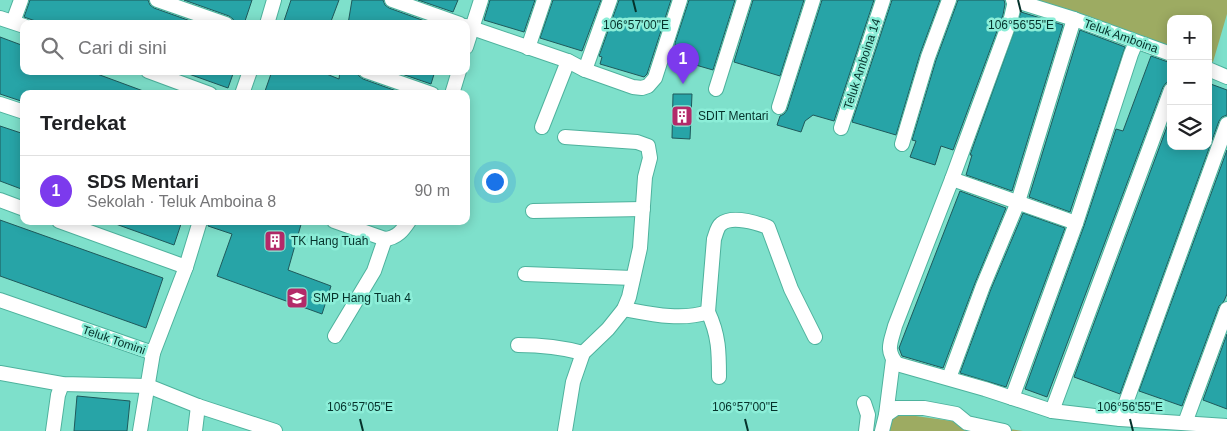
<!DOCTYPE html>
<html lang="id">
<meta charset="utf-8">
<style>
body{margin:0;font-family:Arial,sans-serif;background:#f6f6f6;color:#202124}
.controls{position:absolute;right:15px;top:15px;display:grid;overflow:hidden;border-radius:10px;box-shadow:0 2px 12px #0003}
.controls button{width:45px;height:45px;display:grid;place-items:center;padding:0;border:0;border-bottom:1px solid #e0e0e0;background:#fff;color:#202124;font:25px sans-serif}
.you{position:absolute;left:494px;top:181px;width:18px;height:18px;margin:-12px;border:4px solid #fff;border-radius:50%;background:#1a73e8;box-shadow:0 0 0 8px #1a73e833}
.badge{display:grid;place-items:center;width:32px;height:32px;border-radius:50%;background:#7c3aed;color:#fff;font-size:16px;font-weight:700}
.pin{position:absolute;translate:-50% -41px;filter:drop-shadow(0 1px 2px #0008)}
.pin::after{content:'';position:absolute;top:26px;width:18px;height:15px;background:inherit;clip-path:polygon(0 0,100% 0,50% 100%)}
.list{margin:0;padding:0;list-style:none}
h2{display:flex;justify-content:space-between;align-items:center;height:65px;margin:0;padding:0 20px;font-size:21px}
h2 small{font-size:16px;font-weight:400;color:#757577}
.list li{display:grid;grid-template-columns:32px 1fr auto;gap:15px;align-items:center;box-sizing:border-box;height:70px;padding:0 20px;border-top:1px solid #e0e0e0}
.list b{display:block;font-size:19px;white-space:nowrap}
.list p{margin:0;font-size:16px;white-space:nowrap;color:#757577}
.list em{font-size:16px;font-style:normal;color:#757577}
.icon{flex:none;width:28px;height:28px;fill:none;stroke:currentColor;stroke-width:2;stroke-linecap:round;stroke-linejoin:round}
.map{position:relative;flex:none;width:1227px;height:431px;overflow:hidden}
.search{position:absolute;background:#fff;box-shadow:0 2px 12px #0003;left:20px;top:20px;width:450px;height:55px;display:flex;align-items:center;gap:12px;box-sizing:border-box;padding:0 18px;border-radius:10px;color:#757577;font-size:19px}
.panel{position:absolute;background:#fff;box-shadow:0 2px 12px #0003;left:20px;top:90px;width:450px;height:135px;border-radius:10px}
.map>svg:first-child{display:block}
.green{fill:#9dab62}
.building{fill:#27a4a7;stroke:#1f595b}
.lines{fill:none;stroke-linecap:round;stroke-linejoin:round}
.minor-casing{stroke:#4eb29d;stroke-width:16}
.minor{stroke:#fff;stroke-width:14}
.ticks{fill:none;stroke:#05322b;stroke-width:2}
.labels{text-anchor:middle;stroke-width:5;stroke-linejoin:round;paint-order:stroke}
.street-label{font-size:12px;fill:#05322b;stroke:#8ceed8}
.poi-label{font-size:12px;fill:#05322b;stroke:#8ceed8;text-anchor:start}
.ticks-label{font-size:12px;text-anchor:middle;fill:#05322b;stroke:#8ceed8;stroke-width:5;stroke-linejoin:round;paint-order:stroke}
</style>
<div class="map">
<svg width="1227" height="431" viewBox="0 0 1227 431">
<rect width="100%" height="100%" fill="#7ee0cb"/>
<!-- green -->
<g class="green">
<path d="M1029,0H1227V14L1213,62L1208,60V19H1171V48Z"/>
<path d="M880,411L1023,431H880Z"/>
</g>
<!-- building -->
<g class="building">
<path d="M30,0H148L150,5L154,8L199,24H44L24,17Z"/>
<path d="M184,0H252L244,24H235L233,19L229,16Z"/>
<path d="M291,0H339L330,24H283Z"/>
<path d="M352,0H383L385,5L389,8L433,24H348Z"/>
<path d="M418,0H458L453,12Z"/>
<path d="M490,0H535L524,32L484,20Z"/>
<path d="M553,0H601L582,51L540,38Z"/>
<path d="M619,0H671L647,74L644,77L600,64L602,57L599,56Z"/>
<path d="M689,0H735L713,70L675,59V43Z"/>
<path d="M753,0H804L780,76L734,62Z"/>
<path d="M822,0H874L834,121L813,115L805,121L801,132L777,125L780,116L784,114L787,110Z"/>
<path d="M892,0H940L920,54L896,135L852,122Z"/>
<path d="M958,0H1004L1005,4L1003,15L953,150L941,146L935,165L910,157L916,141L912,140L936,60Z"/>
<path d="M1021,12L1063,25L1012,191L966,175L972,155H970Z"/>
<path d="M1080,30L1125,47L1070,212L1029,197Z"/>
<path d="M0,37L24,46V71H89L146,92L145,94H24V102L0,94Z"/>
<path d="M1151,56L1171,63V81L1166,83L1163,87L1047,397L1025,389L1084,226L1116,129L1123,131Z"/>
<path d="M187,71H234L228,88L186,73Z"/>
<path d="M272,71H319L339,79L340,71H357L359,76L363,79L405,94H264Z"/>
<path d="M393,71H435L431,84Z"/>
<path d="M1208,83L1227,90V115L1222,117L1219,121L1120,394L1074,377L1171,116V146H1208Z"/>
<path d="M673,94H692L690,139L672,138Z"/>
<path d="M0,126L24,134V190L0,181Z"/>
<path d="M1227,150V294L1224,301L1219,306L1182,406L1139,391Z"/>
<path d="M960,191L1006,208L975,283L943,368L902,356L899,348Z"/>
<path d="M1023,213L1065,228L1006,387L960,373L991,289Z"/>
<path d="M0,220L163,278L146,328L0,276Z"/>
<path d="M113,221H182L174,245L113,223Z"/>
<path d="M209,221H302L288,270L331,286L322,314L217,276L232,234L208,226Z"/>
<path d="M1227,334V409L1203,400Z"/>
<path d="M77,396L130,401L127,431H74Z"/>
</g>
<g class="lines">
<!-- minor casing -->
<g class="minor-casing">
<g id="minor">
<path d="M157,0L226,24"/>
<path d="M392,0L460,24"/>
<path d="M1013,0L1074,19L1171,54"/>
<path d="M1015,1L1011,18L952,179L895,326C891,342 885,350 897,364L985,389L1052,411L1120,419L1227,426"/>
<path d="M0,18L24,26"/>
<path d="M13,22L21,0"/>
<path d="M267,24L274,0"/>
<path d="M466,26L568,61L585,70L633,87L642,88L648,86L655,78L680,0"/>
<path d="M466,47L481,0"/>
<path d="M528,48L544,0"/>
<path d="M1208,69L1227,77"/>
<path d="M585,70L610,0"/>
<path d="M148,71L210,94"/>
<path d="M366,71L432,94"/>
<path d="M716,89L744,0"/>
<path d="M242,94L250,71"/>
<path d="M452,94L459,71"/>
<path d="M0,104L24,112"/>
<path d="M779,107L813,0"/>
<path d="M542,127L568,61"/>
<path d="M841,128L883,0"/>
<path d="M565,137L637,142L648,146L650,158L645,177L640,248L629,297L624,309L608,329L583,353L573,382L565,431"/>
<path d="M902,144L928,57L949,0"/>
<path d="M952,179L1076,223"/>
<path d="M0,200L24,209"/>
<path d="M533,211L643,209"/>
<path d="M59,221L186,267"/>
<path d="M334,221L385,239C397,238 403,230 409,221"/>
<path d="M525,274L633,278"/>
<path d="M0,300L153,353L186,267L200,221"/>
<path d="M624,309C651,314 681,321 708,312L714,239C716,234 717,227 721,224C732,215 757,223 768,227L791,289L815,337"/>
<path d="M708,312C719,335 719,353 719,377"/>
<path d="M335,336L374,271L385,239"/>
<path d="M518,345C540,345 561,347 583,353"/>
<path d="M0,373L62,384L148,386L198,406L275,431"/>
<path d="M949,378L983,286L1018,202L1074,19"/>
<path d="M1012,398L1076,223L1131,54L1136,42"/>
<path d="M864,403L868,415L866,431"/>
<path d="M1052,411L1171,90"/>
<path d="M886,415L893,360"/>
<path d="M1120,419L1227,124"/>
<path d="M1185,423L1227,309"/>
<path d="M53,431L58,395L62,384"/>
<path d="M140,431L153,353"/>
<path d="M195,431L198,406"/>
<path d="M882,431L886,415L896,408H924L956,414L967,423L1004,431"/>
</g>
</g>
<!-- minor -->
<use href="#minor" class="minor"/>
</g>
<!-- ticks -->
<path class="ticks" d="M633,0L636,12M1018,0L1021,12M360,419L363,431M745,419L748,431M1130,419L1133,431"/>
<!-- icons -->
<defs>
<g id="building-square" transform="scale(1.125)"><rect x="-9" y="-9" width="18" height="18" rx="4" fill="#b32a69" stroke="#8ceed8"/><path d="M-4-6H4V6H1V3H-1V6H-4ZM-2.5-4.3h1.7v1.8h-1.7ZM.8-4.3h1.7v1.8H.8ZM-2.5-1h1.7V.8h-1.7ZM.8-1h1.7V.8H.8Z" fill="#fff"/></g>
<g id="school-square" transform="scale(1.125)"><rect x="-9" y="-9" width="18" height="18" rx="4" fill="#b32a69" stroke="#8ceed8"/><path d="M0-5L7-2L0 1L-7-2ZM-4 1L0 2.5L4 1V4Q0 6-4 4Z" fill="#fff"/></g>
</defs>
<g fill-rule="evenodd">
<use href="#building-square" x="682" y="116"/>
<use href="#building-square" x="275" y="241"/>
<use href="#school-square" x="297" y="298"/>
</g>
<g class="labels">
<!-- street labels -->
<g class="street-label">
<text transform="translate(1121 36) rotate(20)" y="4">Teluk Amboina</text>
<text transform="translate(862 64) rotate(-72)" y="4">Teluk Amboina 14</text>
<text transform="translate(114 340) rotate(19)" y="4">Teluk Tomini</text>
</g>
<!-- poi labels -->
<g class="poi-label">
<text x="698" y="120">SDIT Mentari</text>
<text x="291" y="245">TK Hang Tuah</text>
<text x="313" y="302">SMP Hang Tuah 4</text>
</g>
</g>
<g class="ticks-label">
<text x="636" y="29">106°57'00"E</text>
<text x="1021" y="29">106°56'55"E</text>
<text x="360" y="411">106°57'05"E</text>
<text x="745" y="411">106°57'00"E</text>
<text x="1130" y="411">106°56'55"E</text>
</g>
</svg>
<div class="controls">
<button>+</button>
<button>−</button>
<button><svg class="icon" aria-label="layers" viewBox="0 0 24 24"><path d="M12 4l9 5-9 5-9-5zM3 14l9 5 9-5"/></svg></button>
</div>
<div class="you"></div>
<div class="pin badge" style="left:683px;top:84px">1</div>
<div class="search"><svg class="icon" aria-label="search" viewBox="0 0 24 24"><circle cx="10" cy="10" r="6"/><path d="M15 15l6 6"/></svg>Cari di sini</div>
<section class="panel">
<h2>Terdekat<small></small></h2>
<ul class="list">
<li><span class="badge">1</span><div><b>SDS Mentari</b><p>Sekolah · Teluk Amboina 8</p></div><em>90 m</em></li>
</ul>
</section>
</div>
